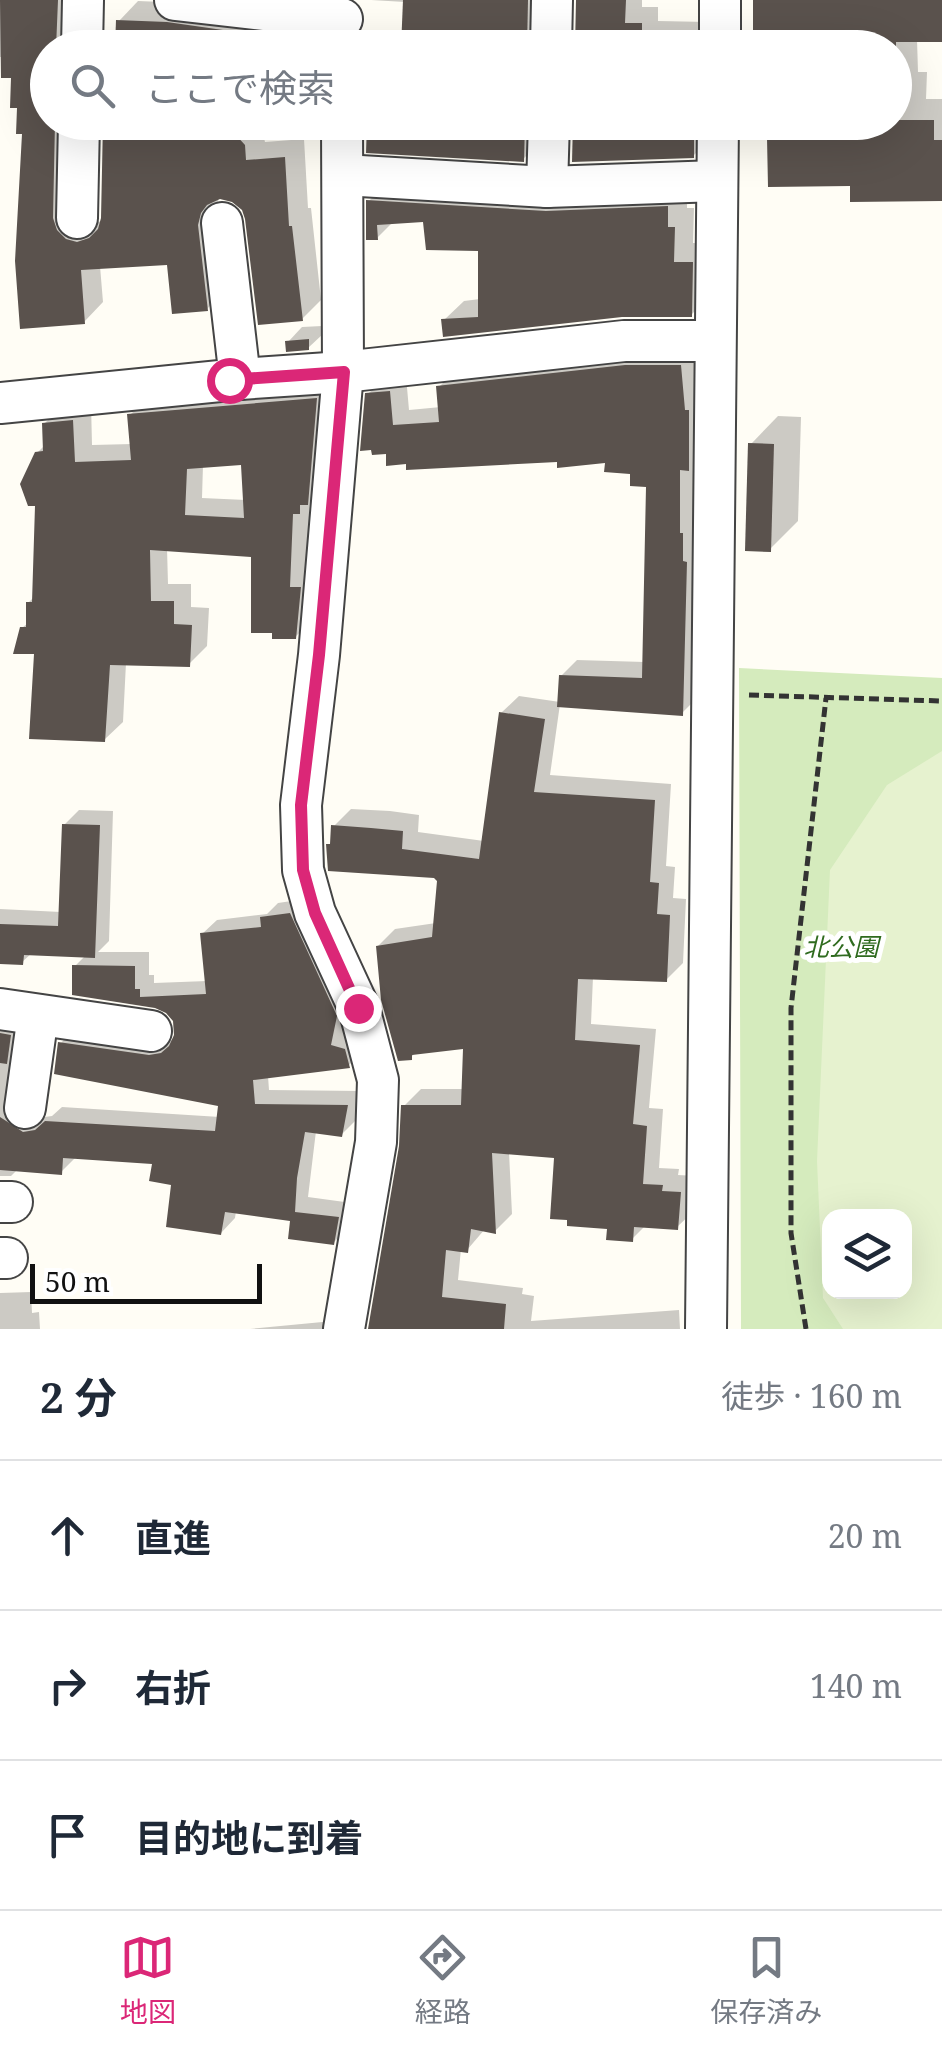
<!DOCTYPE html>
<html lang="ja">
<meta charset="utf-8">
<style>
body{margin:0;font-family:"Noto Serif","Noto Sans JP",serif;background:#f6f6f7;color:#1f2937}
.controls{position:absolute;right:30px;bottom:30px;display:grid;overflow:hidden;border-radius:20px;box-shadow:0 10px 40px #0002}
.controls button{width:90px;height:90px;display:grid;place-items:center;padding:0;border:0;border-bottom:2px solid #e0e1e3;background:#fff;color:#1f2937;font:50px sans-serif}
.scale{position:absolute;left:30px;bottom:25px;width:232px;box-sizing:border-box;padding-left:10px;border:5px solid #111;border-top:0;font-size:28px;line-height:35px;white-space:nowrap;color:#111;-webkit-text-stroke:8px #fff;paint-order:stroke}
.stop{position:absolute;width:30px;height:30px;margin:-22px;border:8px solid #db2777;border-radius:50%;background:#fff}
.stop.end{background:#db2777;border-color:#fff;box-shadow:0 2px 10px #0008}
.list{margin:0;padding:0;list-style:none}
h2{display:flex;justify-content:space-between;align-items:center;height:130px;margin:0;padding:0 40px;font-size:42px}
h2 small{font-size:32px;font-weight:400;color:#747a83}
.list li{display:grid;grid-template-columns:65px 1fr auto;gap:30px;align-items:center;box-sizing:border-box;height:150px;padding:0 40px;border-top:2px solid #e0e1e3}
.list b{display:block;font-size:38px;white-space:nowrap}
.list em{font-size:32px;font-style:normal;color:#747a83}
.icon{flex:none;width:55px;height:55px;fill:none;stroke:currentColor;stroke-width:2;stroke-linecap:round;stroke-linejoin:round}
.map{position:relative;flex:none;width:942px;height:1329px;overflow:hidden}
.search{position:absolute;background:#fff;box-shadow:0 10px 40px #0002;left:30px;right:30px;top:30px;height:110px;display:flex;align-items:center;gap:25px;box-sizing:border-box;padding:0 35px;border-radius:55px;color:#747a83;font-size:38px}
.sheet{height:580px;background:#fff}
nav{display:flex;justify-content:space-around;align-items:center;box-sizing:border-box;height:140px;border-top:2px solid #e0e1e3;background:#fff;font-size:28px;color:#747a83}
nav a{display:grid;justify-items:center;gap:5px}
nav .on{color:#db2777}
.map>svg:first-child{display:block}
.green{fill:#d5ebbd;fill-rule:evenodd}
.pitch{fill:#e6f2cf;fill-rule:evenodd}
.shadow{fill:#0003;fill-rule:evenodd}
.building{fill:#5a524d;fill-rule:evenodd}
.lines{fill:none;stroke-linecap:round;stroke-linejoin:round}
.minor-casing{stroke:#444;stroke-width:44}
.path{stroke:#333;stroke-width:5;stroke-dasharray:10 5;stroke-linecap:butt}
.minor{stroke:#fff;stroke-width:40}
.route{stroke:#db2777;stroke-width:12}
.labels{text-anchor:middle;stroke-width:10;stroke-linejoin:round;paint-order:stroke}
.park-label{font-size:25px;font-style:italic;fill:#2f6b1f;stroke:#fff}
</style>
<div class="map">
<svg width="942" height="1329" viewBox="0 0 942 1329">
<rect width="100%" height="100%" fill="#fffdf5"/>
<!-- green -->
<path class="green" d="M739,668L942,678V1329H741ZM830,1216H904V1292H830Z"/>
<!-- pitch -->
<path class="pitch" d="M942,751V1329H843L823,1298L817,1161L830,870L887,785ZM830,1216H904V1292H830Z"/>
<!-- shadow -->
<g class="shadow">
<path d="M0,0H76L85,48H48V122H73L83,219L102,222L105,122H260L265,142L304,139L308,208H311L321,300L302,319L244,208L233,199L218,198L226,289L207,309L170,262L100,266L103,302L84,322L24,132L14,76L3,57H0Z"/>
<path d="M371,0H546L553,48H403L405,2Z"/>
<path d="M576,0H642V7H658V21L707,22L706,48H577Z"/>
<path d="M755,0H942V39H917L918,72H927L926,99H942V198L853,184L770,139L786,122H894V48L854,40Z"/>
<path d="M138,1L188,3L292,16L289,42L284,48H117L119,21Z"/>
<path d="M369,122H542L541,142L523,159Z"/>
<path d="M573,122H711V138L693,156Z"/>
<path d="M388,181L687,188V208H694L693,243H712L711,295L691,315L444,320L464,301L480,299L481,249L426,219L393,222L377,238L369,201Z"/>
<path d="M322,326L323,334L308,348L288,342L302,327Z"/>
<path d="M696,349L698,697L682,713L560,704L550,775L671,784L666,866L675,867L673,898L686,899L683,963L666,980L593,977L591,1024L656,1029L649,1108L663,1109L659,1168L679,1169L678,1175L697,1176L695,1210L677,1227L646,1225L632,1239L610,1226L557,1156L509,1152L512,1214L495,1231L485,1229L467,1250L461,1249L458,1280L523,1288L522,1294L534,1296L531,1321L679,1310L680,1329H371L402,1146L403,1107L421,1089H464L465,1047L416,1052L411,1057L378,946L395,929L436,923L440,880L435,876L329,845L333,841L334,826L351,809L390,811L419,815L418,832L484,841L501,713L519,696L560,702L561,676L577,660L645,662L648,484L632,471L607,460L408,461L388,451L367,395L384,378L406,376L409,410L441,407L439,387L456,370Z"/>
<path d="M334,381L325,485L310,500L307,570L314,619L295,637L254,555L167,548L168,584H191V607L209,608L207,646L189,664L126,663L123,722L104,740L22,628L29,622L28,603L35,596L37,453L45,445L44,424L62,406L91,403L92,445L132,444L130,415L148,397ZM244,462L246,500L202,498L203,465Z"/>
<path d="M778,416L801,417L798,521L770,549L751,444Z"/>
<path d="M79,810L113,811L109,941L98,952H149V975H154V983L207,981L202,934L217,920L267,914L278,903L305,899L350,1000L344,1030L359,1034L364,1051L349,1065L268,1076L269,1090L361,1091L356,1120L341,1135L316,1131L308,1197L352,1203L348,1228L333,1243L293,1219L236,1211L235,1218L221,1233L155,1162L76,1157L61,1172L18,1169L11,1176H0V1012L25,1021L37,1118L52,1116L62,1107L220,1117L221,1104L61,1043L75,1028L165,1041L175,1039V1020L168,1011L75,966L86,955L32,953L22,962L0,961V909L61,912L64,825Z"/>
<path d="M31,1292L32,1313L39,1312L40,1329H0V1293Z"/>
<path d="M333,1321L334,1329H250Z"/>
</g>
<!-- building -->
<g class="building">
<path d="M0,0H58L56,48H48V122H55L53,218L57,230L66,239L77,242L89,238L98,229L101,218L103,122H224L245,145L246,160L285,157L289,226H292L303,321L258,325L245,219L242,210L232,202L220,199L207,205L201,213L198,225L208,311L172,314L167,265L81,270L85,324L20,329L15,261L22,134H16L17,108H10L11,78H1Z"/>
<path d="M403,0H528L527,48H401Z"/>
<path d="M576,0H626L625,23H642V48H575Z"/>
<path d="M753,0H942V42H896V48H852V43L753,44Z"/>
<path d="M116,20L167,22L237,32L236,48H115Z"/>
<path d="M894,120H934V140H942V201L850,202V186L768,187L767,138L871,137L870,122Z"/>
<path d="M367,122H525L524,162L366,153Z"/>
<path d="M573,122H694V158L572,162Z"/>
<path d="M366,200L546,211L668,206V227H675L674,262H693L692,317H622L443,337L441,319L478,317V251L426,250L423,222L377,225L378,240H366Z"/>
<path d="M309,339V350L286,352L285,341Z"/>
<path d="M625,365H681L685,410H689V471L680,470V533H683V561L687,562L683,716L557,707L559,675L642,678L646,487L630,486V474L604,472L605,463L557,468V462L406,470V464L386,466V454L372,455L371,450L360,451L365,393L390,391L393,425L439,422L436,386Z"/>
<path d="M317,398L308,505H300V514H293L290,587H301L296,639H272V633H251V557L150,550L151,601H174V624L192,625L190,667L110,665L105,742L29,739L34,654H13L20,627H26V602H32L35,506H28L20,484L35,452L43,451L42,423L73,420L75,462L131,460L127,414ZM241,465L244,518L185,515L187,469Z"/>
<path d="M748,443L774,444L771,552L745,551Z"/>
<path d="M499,712L545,719L534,792L655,800L650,882L659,883L657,914L670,915L667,982L578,979L575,1040L640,1045L633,1124L647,1126L643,1184L663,1185L662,1191L681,1192L678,1230L634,1227L633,1242L606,1240L607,1229L567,1226V1220L550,1219L554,1158L492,1153L496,1234L471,1229L468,1253L446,1250L442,1297L506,1304L504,1329H368L399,1146L401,1105H461L463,1049L412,1055V1060L398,1061L381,1000L376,946L432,937L437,881L434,878L328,871L326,844H330L331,825L371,828L403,831L402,849L479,859Z"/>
<path d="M62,824L100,825L95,958L24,955L23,965L0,964V924L58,926Z"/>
<path d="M290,913L337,1016L331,1045L345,1049L350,1068L253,1080L255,1104L348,1105L342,1137L305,1132L297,1178L295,1212L339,1217L334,1245L288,1239L290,1221L225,1212L221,1235L166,1227L171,1185L149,1181L152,1164L63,1158L62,1175L0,1170V1117L23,1132L35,1130L45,1121L215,1131L218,1106L54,1074L58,1042L149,1055L161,1053L169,1046L174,1035L173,1021L166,1013L155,1008L72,995V965L135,966V989H140V997L206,994L200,933L261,927L260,917Z"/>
<path d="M0,1033L11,1035L7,1064L0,1063Z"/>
</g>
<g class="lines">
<!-- minor casing -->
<g class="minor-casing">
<g id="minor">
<path d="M175,0L342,19"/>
<path d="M82,48L83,0"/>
<path d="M551,48L552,0"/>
<path d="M720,48V0"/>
<path d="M342,122L343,372L319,655L301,805L303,870L315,913L359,1008L378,1080L376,1142L344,1329"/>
<path d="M343,175L547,187L717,181"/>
<path d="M547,187L549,122"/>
<path d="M77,218L79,122"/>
<path d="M222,223L240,379"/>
<path d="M0,403L240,379L343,372L624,341H714"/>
<path d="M0,1009L151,1031"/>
<path d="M25,1108L38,1015"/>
<path d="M0,1202H12"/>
<path d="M0,1258H7"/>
<path d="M706,1329L718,122"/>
</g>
</g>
<!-- path -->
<g class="path">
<path d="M749,695L942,701"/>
<path d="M806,1329L791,1233V1008L826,698"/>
</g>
<!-- minor -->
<use href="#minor" class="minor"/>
</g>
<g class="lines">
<!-- route -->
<path class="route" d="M229,380L344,372L319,655L301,805L303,870L315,913L358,1008"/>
</g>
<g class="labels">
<!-- park labels -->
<g class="park-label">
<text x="841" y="956">北公園</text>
</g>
</g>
</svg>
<div class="controls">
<button><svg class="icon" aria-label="layers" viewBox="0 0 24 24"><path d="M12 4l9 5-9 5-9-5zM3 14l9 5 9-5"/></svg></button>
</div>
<div class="scale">50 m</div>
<div class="stop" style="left:229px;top:380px"></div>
<div class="stop end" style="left:358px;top:1008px"></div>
<div class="search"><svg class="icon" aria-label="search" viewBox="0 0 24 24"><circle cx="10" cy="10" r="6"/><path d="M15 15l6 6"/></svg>ここで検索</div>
</div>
<section class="sheet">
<h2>2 分<small>徒歩 · 160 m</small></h2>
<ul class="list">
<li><svg class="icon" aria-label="ahead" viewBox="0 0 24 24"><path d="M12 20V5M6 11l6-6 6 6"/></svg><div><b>直進</b></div><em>20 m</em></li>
<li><svg class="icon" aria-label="right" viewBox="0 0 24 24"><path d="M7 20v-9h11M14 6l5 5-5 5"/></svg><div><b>右折</b></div><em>140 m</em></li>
<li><svg class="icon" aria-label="arrive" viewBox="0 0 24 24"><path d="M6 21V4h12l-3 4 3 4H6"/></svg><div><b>目的地に到着</b></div></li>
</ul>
</section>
<nav>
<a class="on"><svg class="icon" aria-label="map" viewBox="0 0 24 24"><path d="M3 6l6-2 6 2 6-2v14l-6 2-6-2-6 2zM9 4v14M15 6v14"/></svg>地図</a>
<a><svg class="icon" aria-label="directions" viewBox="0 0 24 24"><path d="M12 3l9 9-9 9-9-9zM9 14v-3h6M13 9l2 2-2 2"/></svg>経路</a>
<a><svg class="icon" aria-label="saved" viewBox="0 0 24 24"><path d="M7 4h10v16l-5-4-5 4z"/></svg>保存済み</a>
</nav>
